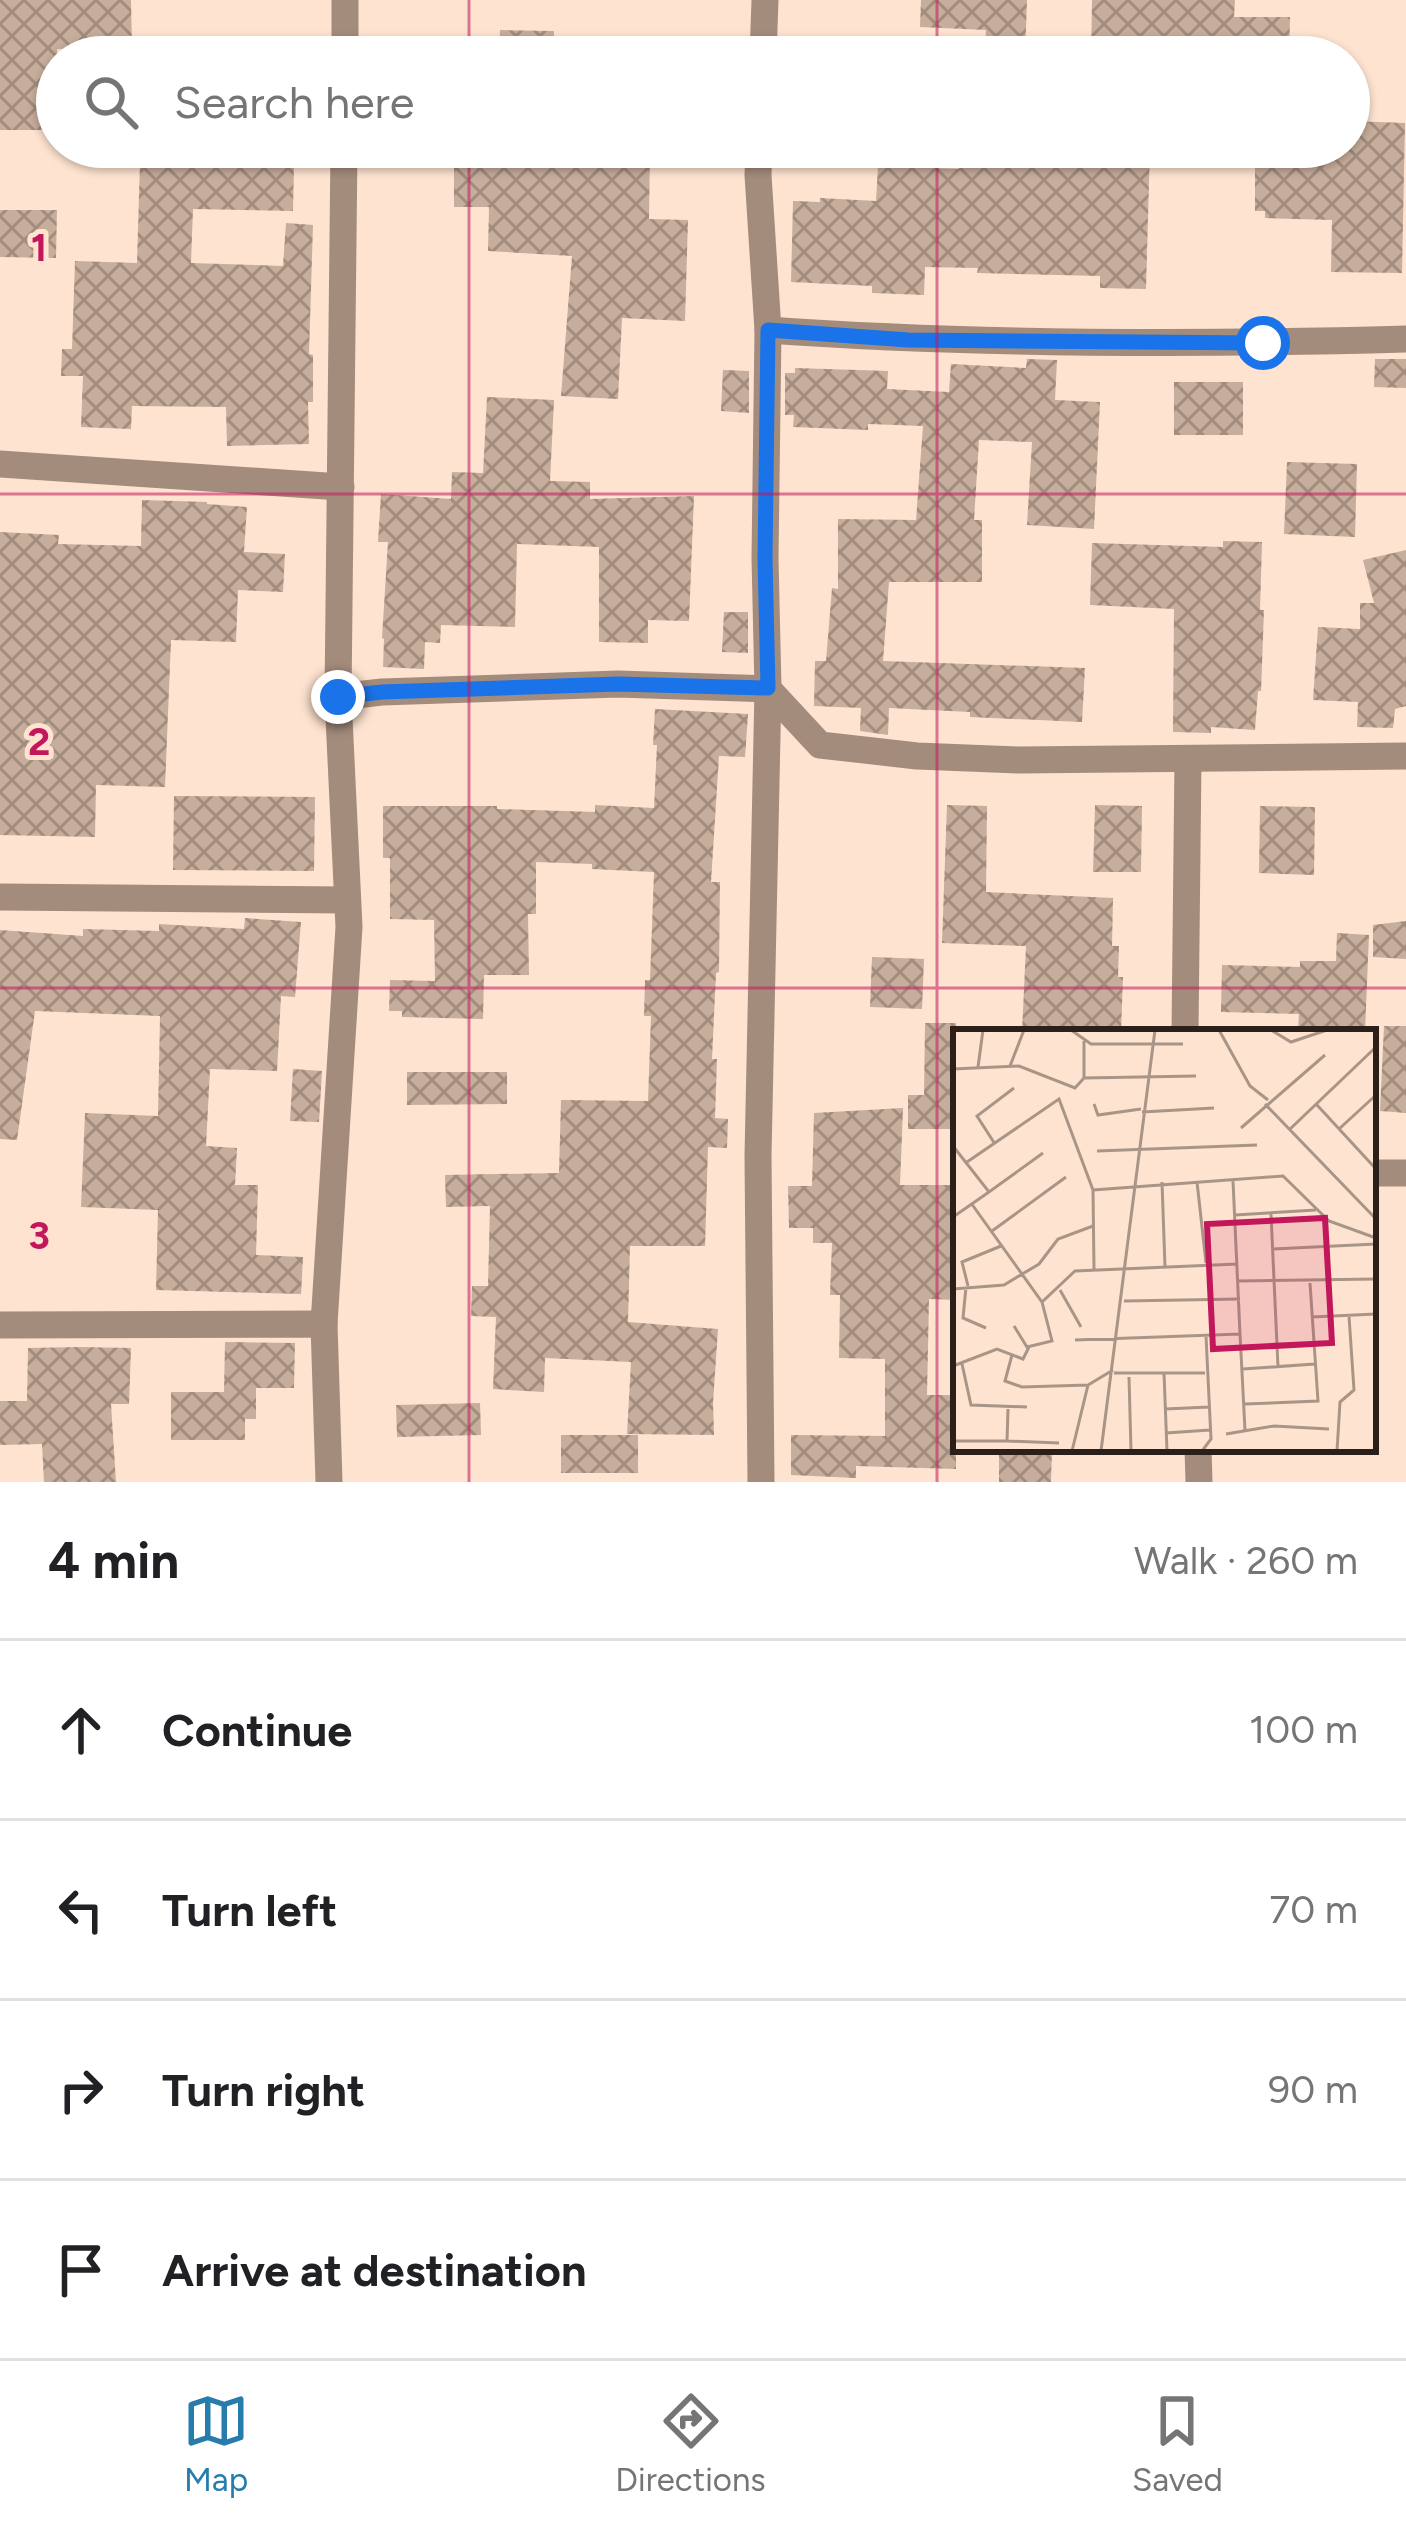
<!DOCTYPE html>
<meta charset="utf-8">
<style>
body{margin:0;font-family:Figtree,sans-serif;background:#f2f2f2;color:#202124}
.stop{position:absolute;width:36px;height:36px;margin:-27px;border:9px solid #1a73e8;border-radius:50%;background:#fff}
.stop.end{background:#1a73e8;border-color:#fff;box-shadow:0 3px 12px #0008}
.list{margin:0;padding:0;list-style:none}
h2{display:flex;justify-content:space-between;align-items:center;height:156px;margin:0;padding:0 48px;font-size:51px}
h2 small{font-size:39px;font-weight:400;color:#757577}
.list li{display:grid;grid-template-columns:78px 1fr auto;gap:36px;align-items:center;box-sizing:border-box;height:180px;padding:0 48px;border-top:3px solid #e0e0e0}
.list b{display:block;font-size:45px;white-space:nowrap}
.list em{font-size:39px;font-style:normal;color:#757577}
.icon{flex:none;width:66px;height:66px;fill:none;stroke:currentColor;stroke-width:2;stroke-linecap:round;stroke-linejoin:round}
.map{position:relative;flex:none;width:1406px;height:1482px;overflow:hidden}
.search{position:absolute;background:#fff;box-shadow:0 3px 9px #0004;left:36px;right:36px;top:36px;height:132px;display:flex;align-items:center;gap:30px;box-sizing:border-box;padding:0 42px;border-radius:66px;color:#757577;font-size:45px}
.sheet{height:876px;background:#fff}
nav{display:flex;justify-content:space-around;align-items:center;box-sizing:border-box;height:168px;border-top:3px solid #e0e0e0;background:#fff;font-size:33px;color:#757577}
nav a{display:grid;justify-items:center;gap:6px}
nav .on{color:#267dac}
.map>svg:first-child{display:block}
.building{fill:url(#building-cross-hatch)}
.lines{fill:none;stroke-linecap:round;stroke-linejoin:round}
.minor{stroke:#a48c7c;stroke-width:27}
.route{stroke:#1a73e8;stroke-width:15}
.grid{fill:none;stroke:#c2185b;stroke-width:3;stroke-opacity:0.55}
.inset-road{fill:none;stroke:#a99587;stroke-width:3}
.view{fill:#c2185b;fill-opacity:0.15;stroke:#c2185b;stroke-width:6}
.inset-edge{fill:none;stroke:#2a2019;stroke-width:6}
.grid-label{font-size:39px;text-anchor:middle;font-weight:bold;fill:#c2185b;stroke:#fee3d0;stroke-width:10;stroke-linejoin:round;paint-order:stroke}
</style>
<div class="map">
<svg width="1406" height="1482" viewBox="0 0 1406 1482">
<defs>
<pattern id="building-cross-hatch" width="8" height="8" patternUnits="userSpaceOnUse" patternTransform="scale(3)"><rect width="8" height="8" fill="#c7ad9b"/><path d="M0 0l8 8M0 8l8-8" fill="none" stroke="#a28c7e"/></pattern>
</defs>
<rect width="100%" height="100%" fill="#fee3d0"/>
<!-- building -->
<g class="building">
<path d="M0,0H131L132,48L57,49V130H0Z"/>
<path d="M921,0H1027L1025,57H990V46H985L986,30L920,27Z"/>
<path d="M1092,0H1235L1234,17H1290L1289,57H1091Z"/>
<path d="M500,30L554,31V57H499Z"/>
<path d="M1349,121L1405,123L1402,273L1331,272L1332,220L1265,218V211H1255V147H1349Z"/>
<path d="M454,147H650L649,219L688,220L685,321L622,318L618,399L561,396L572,256L488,251L489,207H454Z"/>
<path d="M959,147H1150L1146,289L1100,288V276L977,273L978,268L925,267L924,295L872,293V286L791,282L793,201L820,202V198L876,201L878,166L959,169Z"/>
<path d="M140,162L294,164L293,211L193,209L191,263L283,266L286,223L313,225L309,354L313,355V402H308L309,444L227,446L226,407L132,406L131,429L81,427L83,376H61L62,349H72L75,261L137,263Z"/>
<path d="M0,210H57L56,258L0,257Z"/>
<path d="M1027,359L1057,360L1055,400L1100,402L1094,529L1027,525L1032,442L979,440L974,520H982V582H889L883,661L1085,668L1082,722L970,717V712L889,708L888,735L860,731L861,708L814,706L815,661H826L832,588L838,589V519L916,520L923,426L868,424V430L793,427L794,415H785V373H795V368L888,371L887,389L949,392L951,364L1026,368Z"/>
<path d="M1375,359H1406V388L1374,387Z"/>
<path d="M723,370L749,371V413L721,411Z"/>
<rect x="1174" y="382" width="69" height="53"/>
<path d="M487,397L554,400L550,481L590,482V499L694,496L689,621L648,620V643L599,642V547L517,544L515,627L441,625L440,643L425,642L424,669L383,667L384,639L382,638L388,542H378L381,494L451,499L452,472L483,473Z"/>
<path d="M1287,462L1357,464L1355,537L1284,534Z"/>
<path d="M142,500L207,502V504L247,507L244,552L285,554L283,592L238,590L236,642L171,640L165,787L96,785L95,837L0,835V532L59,535L58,544L141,546Z"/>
<path d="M1223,541L1262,542L1260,610H1264L1261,691H1258L1255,730L1211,727V733L1173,732L1174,609L1090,605L1092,543L1223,547Z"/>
<path d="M1406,550V706L1395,709L1393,728L1357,727L1358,702L1313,700L1318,627L1360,629V603H1374L1363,560Z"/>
<path d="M724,612H748V653L722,652Z"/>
<path d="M655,709L748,714L745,757L719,756L711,882H720L719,972L716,973L712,1059H717L715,1118L728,1119L727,1148L708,1147L705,1246H630L628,1322L718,1329L713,1403L714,1435L627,1434L631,1362L545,1358L544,1392L493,1389L496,1317L471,1316L472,1286H488L490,1206L446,1207L445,1175L559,1173L561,1100L648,1101L651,1016H644L645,980H650L654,872L592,869V864L536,862V914H528L529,975H484L483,1019L402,1017V1011H389L390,980L435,981L434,920L390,919V858H383V806H497V809L595,812V805L654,808L657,745H653Z"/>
<path d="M174,796L315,797L314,871L173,870Z"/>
<path d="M947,805L987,806L986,892L1113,898L1112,946H1119L1118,977H1123L1121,1032H1022L1026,946L942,943Z"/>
<path d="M1095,805L1142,806L1141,872H1093Z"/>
<path d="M1260,806L1315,807L1314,875L1259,873Z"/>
<path d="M245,918L301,922L295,997L281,996L277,1071L210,1069L206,1146L237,1148L235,1185H258L256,1255L303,1257L301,1294L156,1290L158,1210L81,1207L85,1113L158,1116L160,1016L35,1011L17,1140L0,1139V930L83,936V929L159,931V924L244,929Z"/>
<path d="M1406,921V959L1373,957V925Z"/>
<path d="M1337,933L1369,935L1365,1032H1298L1299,1014L1221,1012L1222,965L1300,967V961H1336Z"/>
<path d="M872,957L924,959L922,1009L870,1007Z"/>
<path d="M925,1023H956V1129H908V1095H924Z"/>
<path d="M1384,1026H1406V1113L1380,1111Z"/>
<path d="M293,1069L322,1071L319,1122L290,1121Z"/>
<path d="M407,1072H507V1104L407,1105Z"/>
<path d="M903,1108L900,1185H956V1300L929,1299L927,1395H956V1469L856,1466V1478L791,1475V1435L885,1436V1359L839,1358L840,1295H830L832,1243H813V1228H789L788,1186H812L814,1113Z"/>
<path d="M225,1342L295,1343L294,1388H256V1419H245V1440H171V1392H224Z"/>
<path d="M80,1347L131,1348L129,1404H111L116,1482H44L42,1444L0,1445V1401H27L28,1348Z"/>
<path d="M480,1403L481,1435L397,1437L396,1405Z"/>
<rect x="561" y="1435" width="77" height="38"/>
<path d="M999,1449H1052L1051,1482H999Z"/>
</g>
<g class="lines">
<!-- minor -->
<g class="minor">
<path d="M345,57V0"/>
<path d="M763,57L765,0"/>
<path d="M759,147L758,175L768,330L765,558L768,689L758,1156L761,1482"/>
<path d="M768,330C981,345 1193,345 1406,339"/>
<path d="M0,464L341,487"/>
<path d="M338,697L382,692L618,684L768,689L820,745L917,756L1019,760L1406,756"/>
<path d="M0,897L347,900"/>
<path d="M1185,1032L1188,759"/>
<path d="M1373,1173H1406"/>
<path d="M324,1324L349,927L338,697L344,147"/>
<path d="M0,1325L324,1324L329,1482"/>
<path d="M1198,1449L1199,1482"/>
</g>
</g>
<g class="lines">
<!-- route -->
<path class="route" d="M338,697L382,692L618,684L768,688L765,558L768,330L908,340L1263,343"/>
</g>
<!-- grid -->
<path class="grid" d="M469,0V57M937,0V57M469,147V1482M937,147V1482M0,494H1406M0,988H1406"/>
<!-- overview -->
<g transform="translate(953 1029)">
<rect width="423" height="423" fill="#fee3d0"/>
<path class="inset-road" d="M118,1L138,15H230M266,1L297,57L315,71M318,1L338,13L374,1M131,12V49M57,37L71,1M25,38L30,1M0,40L66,37L122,59L131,49L243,47M141,75L145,86L188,80M312,75L423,190M364,76L423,140M189,83L261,79M288,99L372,26M386,100L423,66M336,101L423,18M42,115L24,87L61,59M0,117L36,163L90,124M144,122L304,116M14,133L106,70L140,161L141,240M280,152L287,305M209,153L212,238M244,153L253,234M140,161L330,147L376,192L423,209M18,174L89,273L122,242L285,235M318,185L325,338M282,186L363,181M0,188L36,163M39,202L113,148M320,220L423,215M285,252L423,250M15,257L9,233L48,217M13,258L10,289L33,299M0,260L51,256L86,235L105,210L140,197M107,261L128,298M171,272L287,270M359,288L423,285M61,297L74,318L99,312L89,273M122,311L287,305L292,401M59,326L52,352L69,358L135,356L160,341M9,335L18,376L74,378M0,337L44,320L70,330L76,318M290,340L362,335M161,344H252M211,344L214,422M176,348L178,422M292,375L365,372L357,254M212,380L256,378M213,404L257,401M273,405L321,397L376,400M0,412H54L55,380M54,412L106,414M119,422L135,356M148,422L202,1M249,422L258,410L253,307M384,422L387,373L401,361L396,287"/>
<path class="view" d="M372,189L379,314L260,320L254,195Z"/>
<rect width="423" height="423" class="inset-edge"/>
</g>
<g class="grid-label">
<text x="39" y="261">1</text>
<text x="39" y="755">2</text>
<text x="39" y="1249">3</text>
</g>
</svg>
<div class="stop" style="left:1263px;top:343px"></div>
<div class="stop end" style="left:338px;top:697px"></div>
<div class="search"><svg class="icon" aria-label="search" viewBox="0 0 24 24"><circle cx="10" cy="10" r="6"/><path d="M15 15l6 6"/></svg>Search here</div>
</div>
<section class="sheet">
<h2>4 min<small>Walk · 260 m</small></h2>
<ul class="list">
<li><svg class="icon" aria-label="ahead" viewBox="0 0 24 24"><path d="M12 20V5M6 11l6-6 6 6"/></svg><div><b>Continue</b></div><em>100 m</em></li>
<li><svg class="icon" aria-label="left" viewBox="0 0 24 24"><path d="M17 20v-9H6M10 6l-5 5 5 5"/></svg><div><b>Turn left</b></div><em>70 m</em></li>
<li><svg class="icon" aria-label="right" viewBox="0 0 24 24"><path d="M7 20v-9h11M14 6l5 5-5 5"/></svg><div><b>Turn right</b></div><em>90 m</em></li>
<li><svg class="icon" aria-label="arrive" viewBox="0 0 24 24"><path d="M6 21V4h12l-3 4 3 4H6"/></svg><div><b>Arrive at destination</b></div></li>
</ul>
</section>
<nav>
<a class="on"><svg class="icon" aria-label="map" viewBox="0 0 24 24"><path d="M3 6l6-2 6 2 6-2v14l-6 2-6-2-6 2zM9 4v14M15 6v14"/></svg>Map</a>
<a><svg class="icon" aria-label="directions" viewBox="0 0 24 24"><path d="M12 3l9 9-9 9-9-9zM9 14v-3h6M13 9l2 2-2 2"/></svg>Directions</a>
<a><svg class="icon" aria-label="saved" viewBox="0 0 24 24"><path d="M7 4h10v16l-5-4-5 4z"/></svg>Saved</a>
</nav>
